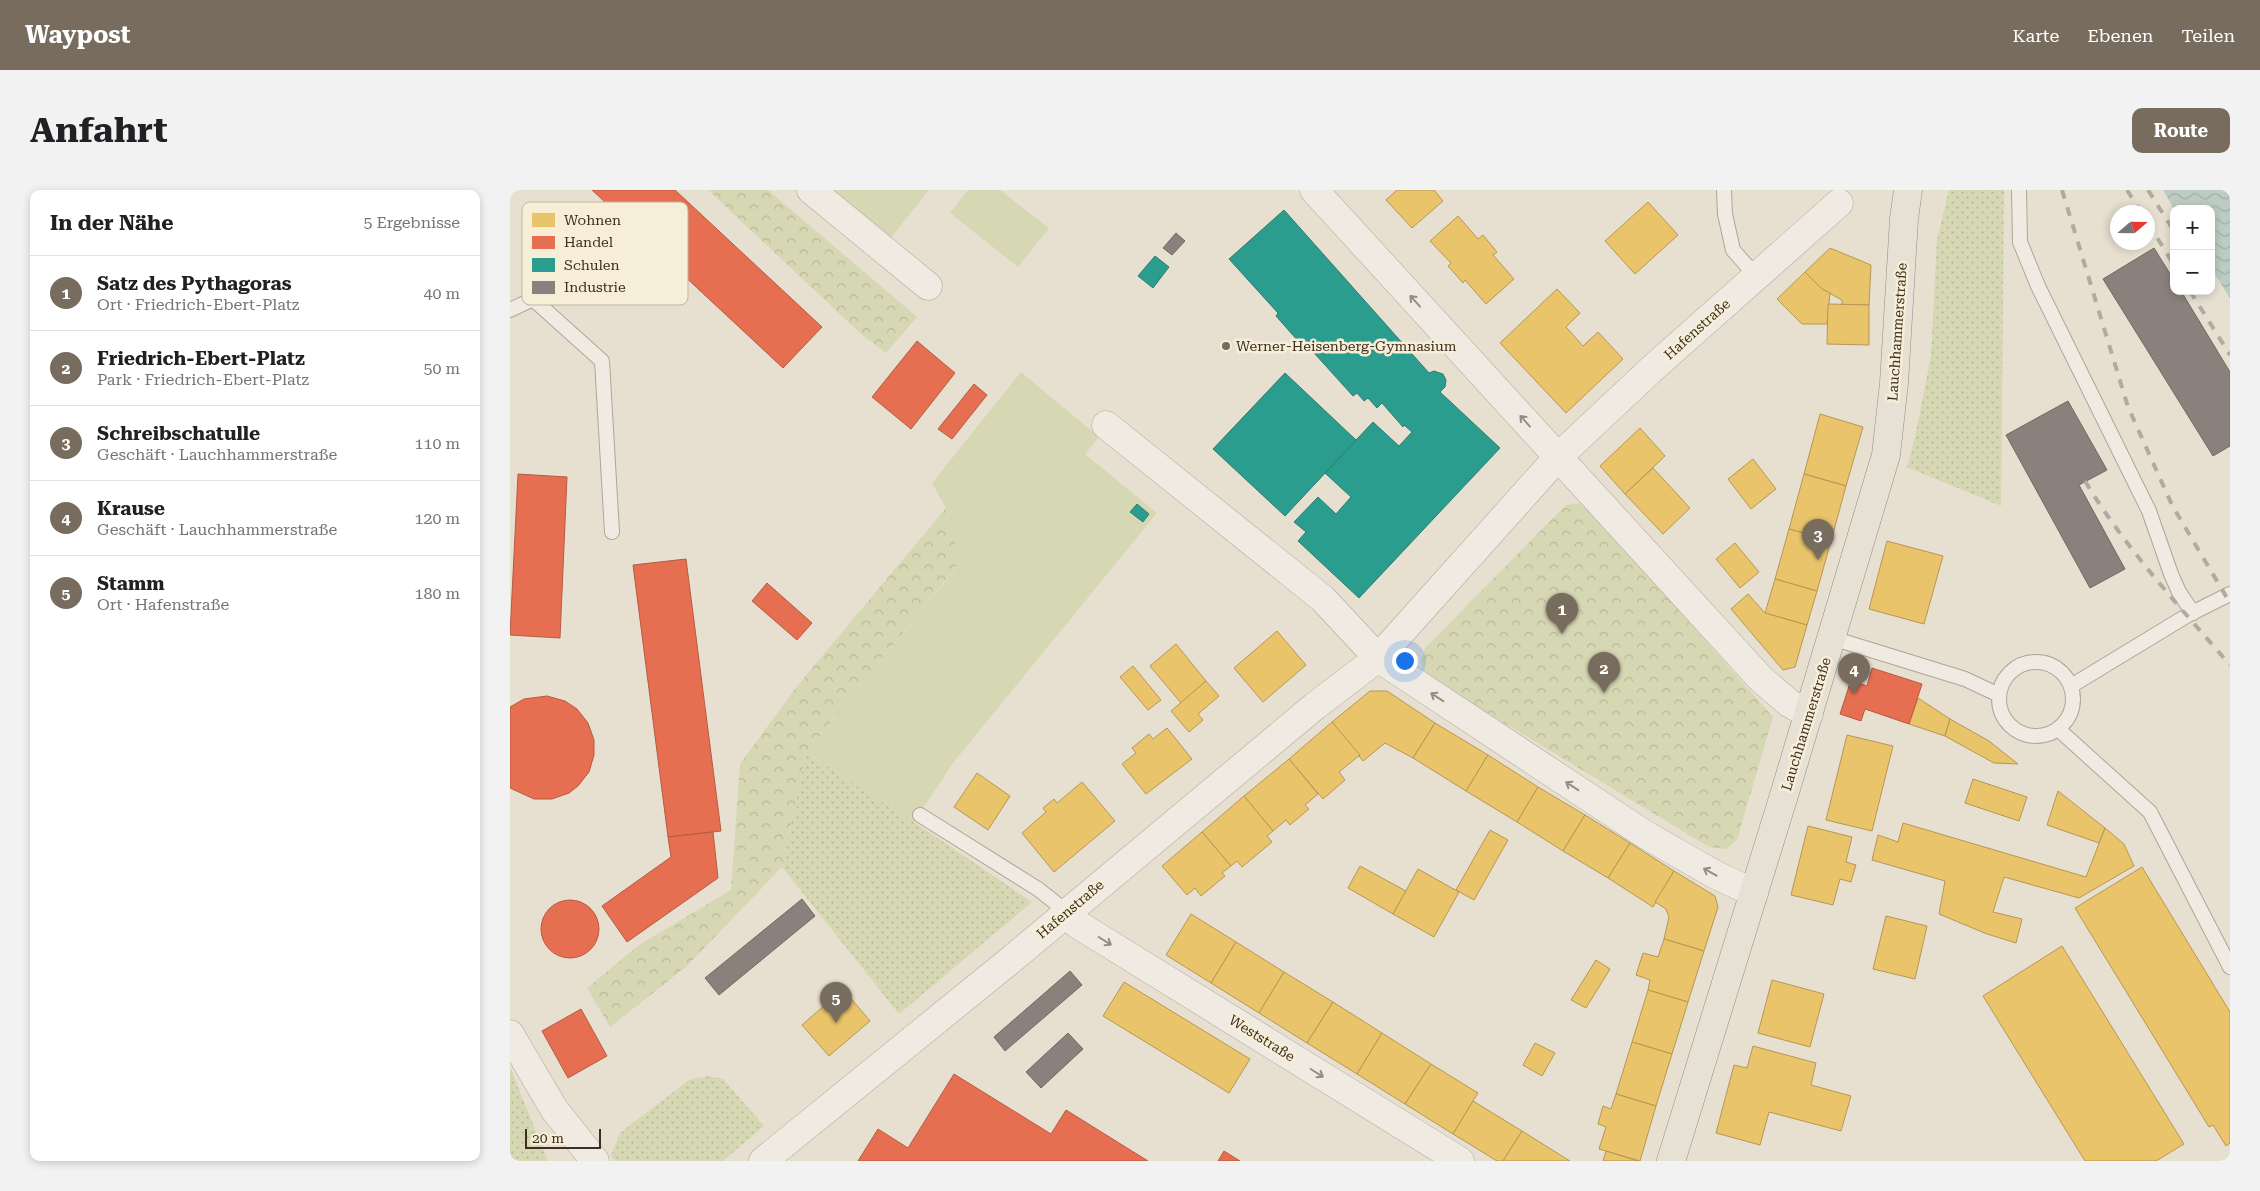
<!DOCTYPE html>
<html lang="de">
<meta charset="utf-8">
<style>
body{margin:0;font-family:"Roboto Serif",serif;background:#f2f2f2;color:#202124}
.controls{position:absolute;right:15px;top:15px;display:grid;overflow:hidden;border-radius:10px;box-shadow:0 2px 8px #0003}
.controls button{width:45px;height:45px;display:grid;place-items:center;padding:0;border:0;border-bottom:1px solid #e0e0e0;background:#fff;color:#202124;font:25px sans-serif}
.compass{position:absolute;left:1600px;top:15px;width:45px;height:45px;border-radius:50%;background:#fff;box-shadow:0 2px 8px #0003;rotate:70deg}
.scale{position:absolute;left:15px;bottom:12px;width:76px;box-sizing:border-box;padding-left:5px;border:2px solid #3d2e20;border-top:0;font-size:14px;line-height:18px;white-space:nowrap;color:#3d2e20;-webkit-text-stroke:4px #f7eed8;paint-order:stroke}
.you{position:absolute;left:894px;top:470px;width:18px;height:18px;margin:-12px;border:4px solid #fff;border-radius:50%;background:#1a73e8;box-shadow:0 0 0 8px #1a73e833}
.badge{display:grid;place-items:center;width:32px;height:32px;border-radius:50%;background:#786c5e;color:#fff;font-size:16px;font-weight:700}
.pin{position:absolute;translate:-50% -41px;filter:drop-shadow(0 1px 2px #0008)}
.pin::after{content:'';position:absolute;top:26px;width:18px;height:15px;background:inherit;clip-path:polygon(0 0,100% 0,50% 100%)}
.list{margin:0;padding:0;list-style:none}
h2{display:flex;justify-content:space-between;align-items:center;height:65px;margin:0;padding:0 20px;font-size:21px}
h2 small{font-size:16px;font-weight:400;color:#757577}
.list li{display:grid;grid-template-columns:32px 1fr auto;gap:15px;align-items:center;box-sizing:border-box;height:75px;padding:0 20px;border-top:1px solid #e0e0e0}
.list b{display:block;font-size:19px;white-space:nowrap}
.list p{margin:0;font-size:16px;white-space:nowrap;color:#757577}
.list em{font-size:16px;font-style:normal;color:#757577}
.map{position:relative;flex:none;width:1720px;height:971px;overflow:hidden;border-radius:10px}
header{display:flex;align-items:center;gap:30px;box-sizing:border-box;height:70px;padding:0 25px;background:#786c5e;color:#fff}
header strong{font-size:24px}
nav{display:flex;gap:28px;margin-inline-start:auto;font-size:18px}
.intro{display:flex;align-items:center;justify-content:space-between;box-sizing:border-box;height:120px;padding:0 30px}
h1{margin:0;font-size:35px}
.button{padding:12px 22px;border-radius:10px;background:#786c5e;color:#fff;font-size:18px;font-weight:700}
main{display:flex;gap:30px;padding:0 30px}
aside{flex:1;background:#fff;border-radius:10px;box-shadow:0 2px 8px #0003}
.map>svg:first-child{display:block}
.grass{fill:url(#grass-dots)}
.forest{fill:url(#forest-crowns)}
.garden{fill:#d6d7b3}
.water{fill:url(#water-waves)}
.homes{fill:#e9c46a;stroke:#b59754}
.shops{fill:#e76f51;stroke:#b45c42}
.schools{fill:#2a9d8f;stroke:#307c6e}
.industry{fill:#8a817c;stroke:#736860}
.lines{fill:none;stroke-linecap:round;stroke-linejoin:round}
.service-casing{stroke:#ada599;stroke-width:16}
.minor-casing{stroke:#ada599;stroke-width:29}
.primary-casing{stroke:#928b80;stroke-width:29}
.service{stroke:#efebe3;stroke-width:14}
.minor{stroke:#efebe3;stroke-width:28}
.primary{stroke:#e6e1d4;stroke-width:28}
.rail{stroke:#afaaa2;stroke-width:4;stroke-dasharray:9 9;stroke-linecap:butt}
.oneway{stroke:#968c82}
.poi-dot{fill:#786c5e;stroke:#f7eed8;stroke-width:2}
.labels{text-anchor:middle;stroke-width:5;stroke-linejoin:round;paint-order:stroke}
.street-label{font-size:14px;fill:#3d2e20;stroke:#f7eed8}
.poi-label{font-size:14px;fill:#3d2e20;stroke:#f7eed8;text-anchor:start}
.key{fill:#f7eed8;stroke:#bfb4a1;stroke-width:1}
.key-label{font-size:14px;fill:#3d2e20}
</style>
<header>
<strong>Waypost</strong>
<nav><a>Karte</a><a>Ebenen</a><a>Teilen</a></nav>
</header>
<div class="intro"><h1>Anfahrt</h1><a class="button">Route</a></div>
<main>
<aside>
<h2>In der Nähe<small>5 Ergebnisse</small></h2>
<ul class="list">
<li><span class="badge">1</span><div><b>Satz des Pythagoras</b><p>Ort · Friedrich-Ebert-Platz</p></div><em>40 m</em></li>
<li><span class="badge">2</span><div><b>Friedrich-Ebert-Platz</b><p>Park · Friedrich-Ebert-Platz</p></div><em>50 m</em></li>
<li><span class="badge">3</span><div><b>Schreibschatulle</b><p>Geschäft · Lauchhammerstraße</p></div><em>110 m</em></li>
<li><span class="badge">4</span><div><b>Krause</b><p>Geschäft · Lauchhammerstraße</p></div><em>120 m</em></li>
<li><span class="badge">5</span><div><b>Stamm</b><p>Ort · Hafenstraße</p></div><em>180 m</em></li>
</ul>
</aside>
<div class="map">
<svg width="1720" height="971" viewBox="0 0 1720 971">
<defs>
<pattern id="grass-dots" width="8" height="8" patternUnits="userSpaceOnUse" patternTransform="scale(1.25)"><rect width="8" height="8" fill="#d6d7b3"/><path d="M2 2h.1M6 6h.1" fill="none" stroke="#b9b99a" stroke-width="1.8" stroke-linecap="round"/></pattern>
<pattern id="forest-crowns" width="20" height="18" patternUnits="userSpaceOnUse" patternTransform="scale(1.25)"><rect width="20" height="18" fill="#d6d7b3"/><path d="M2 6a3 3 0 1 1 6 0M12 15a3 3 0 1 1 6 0" fill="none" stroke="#b9b99a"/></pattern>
<pattern id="water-waves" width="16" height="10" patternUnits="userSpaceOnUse" patternTransform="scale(1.25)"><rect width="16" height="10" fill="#bcccc2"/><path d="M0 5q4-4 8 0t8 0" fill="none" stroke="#a2b0a6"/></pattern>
</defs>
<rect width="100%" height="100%" fill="#e7e0d1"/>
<!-- grass -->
<g class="grass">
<path d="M1439,0H1494L1491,316L1397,277L1405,247L1421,166L1427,49Z"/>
<path d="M296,563L404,632L522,712L389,824L272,677Z"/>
<path d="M0,877L37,969V971H0Z"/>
<path d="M198,886L213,889L254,936L213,971H105L101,966L110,943L179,890Z"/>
</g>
<!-- forest -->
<g class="forest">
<path d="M198,0H258L407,127L376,163L351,144Z"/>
<path d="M1074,313L1263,527L1227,650L1216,659L1199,657L915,485L911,471L915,458L1056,315Z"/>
<path d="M436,318L450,372L296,563L272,677L177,776L100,837L77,798L129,755L221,700L230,574L288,495Z"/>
</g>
<!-- garden -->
<g class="garden">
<path d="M319,0H419L380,49Z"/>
<path d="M458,0H490L539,38L508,77L440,23Z"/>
<path d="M511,182L589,247L575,264L647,323L443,573L404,632L296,563L450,373L436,318L422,293Z"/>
</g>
<!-- water -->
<path class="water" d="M1653,0H1720V108L1701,78V19H1664Z"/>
<!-- homes -->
<g class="homes">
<path d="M887,0H924L933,11L902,38L876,10Z"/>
<path d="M1138,12L1168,45L1125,84L1095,51Z"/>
<path d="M948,26L968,49L973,45L987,62L983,65L1004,89L976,114L955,90L953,93L938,76L941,73L920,51Z"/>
<path d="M1320,58L1361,75L1359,115H1332V110L1312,99L1295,82Z"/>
<path d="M1295,82L1312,99L1320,103L1317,134H1292L1267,109Z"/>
<path d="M1047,99L1070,123L1056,137L1073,156L1088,142L1113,169L1056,223L990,153Z"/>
<path d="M1318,114L1359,115V155L1317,154Z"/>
<path d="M1310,224L1353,237L1336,296L1294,284Z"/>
<path d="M1130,238L1155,266L1115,304L1090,276Z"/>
<path d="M1243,269L1266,299L1241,319L1218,289Z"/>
<path d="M1143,278L1180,318L1153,344L1115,304Z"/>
<path d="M1294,284L1336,296L1321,351L1279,339Z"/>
<path d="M1279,339L1321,351L1307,401L1265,389Z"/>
<path d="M1377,351L1433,366L1414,434L1359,419Z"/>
<path d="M1225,353L1249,382L1230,398L1206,369Z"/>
<path d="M1265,389L1307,401L1297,435L1255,423Z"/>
<path d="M1238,404L1255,423L1297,435L1285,477L1273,480L1221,419Z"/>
<path d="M767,441L796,475L753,512L724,478Z"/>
<path d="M666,454L696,491L671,513L640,476Z"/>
<path d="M623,476L651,510L638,520L610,487Z"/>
<path d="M696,491L709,506L688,524L693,530L679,542L661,521Z"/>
<path d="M860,501H877L925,533L903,568L875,553L853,571L822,532Z"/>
<path d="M1408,508L1440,529L1435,546L1399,534Z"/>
<path d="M1440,529L1479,551L1508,574L1484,573L1435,546Z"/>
<path d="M822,532L850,565L829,582L835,590L813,609L779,569Z"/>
<path d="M925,533L978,565L956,601L903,568Z"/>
<path d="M657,538L682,569L636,604L612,574L626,563L622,558L639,544L643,549Z"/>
<path d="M1337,545L1383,556L1362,641L1316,630Z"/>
<path d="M978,565L1028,597L1007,632L956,601Z"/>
<path d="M779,569L808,604L795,615L799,619L780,635L776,630L763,641L734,606Z"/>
<path d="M467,583L500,606L478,640L444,617Z"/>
<path d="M1463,589L1517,607L1509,631L1455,613Z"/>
<path d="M572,592L605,631L544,682L512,643L536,622L533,618L544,609L547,613Z"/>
<path d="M1028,597L1075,625L1053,661L1007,632Z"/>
<path d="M1548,601L1595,638L1589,653L1537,635Z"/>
<path d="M734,606L763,641L757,646L762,652L732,677L727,671L721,676L692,642Z"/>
<path d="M1075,625L1120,653L1098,688L1053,661Z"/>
<path d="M1393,633L1576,687L1595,638L1614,654L1624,676L1569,708L1494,687L1483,722L1512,729L1506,753L1477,744L1429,724L1435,691L1362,670L1368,645L1388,652Z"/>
<path d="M1298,636L1342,647L1336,672L1346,675L1341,692L1330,689L1323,715L1281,705Z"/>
<path d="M980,640L998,650L964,710L946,700Z"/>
<path d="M692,642L721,676L712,683L715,686L691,706L685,698L677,705L652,676Z"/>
<path d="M1120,653L1164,681L1143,717L1098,688Z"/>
<path d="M850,676L896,701L883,724L838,698Z"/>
<path d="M1632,677L1720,822V953L1716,956L1703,935L1699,937L1565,718Z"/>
<path d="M908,679L949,702L924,747L883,724Z"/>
<path d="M1164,681L1205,706L1208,717L1194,761L1154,749L1159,727L1156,719L1145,712Z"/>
<path d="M681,724L726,752L701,793L656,765Z"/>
<path d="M1376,726L1417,736L1405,789L1363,779Z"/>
<path d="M1154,749L1194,761L1178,812L1138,800L1140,790L1126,785L1133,763L1148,767Z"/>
<path d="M726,752L774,782L749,823L701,793Z"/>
<path d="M1552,756L1674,954L1646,971H1575L1473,806Z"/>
<path d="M1086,770L1100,779L1076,818L1061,810Z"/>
<path d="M774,782L823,812L797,853L749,823Z"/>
<path d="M1262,790L1314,804L1300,857L1248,843Z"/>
<path d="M614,792L740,869L719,903L593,826Z"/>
<path d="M333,799L360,831L319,866L292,835Z"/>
<path d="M1138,800L1178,812L1162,864L1122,852Z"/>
<path d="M823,812L872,843L847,884L797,853Z"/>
<path d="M872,843L921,874L895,914L847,884Z"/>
<path d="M1122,852L1162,864L1146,916L1106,904Z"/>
<path d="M1025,853L1045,863L1032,886L1013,875Z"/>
<path d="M1243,856L1306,873L1301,895L1341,906L1331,941L1259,922L1250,955L1206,943L1224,875L1237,878Z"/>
<path d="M921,874L968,903L943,944L895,914Z"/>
<path d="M1106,904L1146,916L1130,971L1089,959L1096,937L1088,934L1093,916L1101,919Z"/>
<path d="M963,911L1012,941L993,971H987L943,944Z"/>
<path d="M1012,941L1060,971H993Z"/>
<path d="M1096,961L1128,971H1093Z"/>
</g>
<!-- shops -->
<g class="shops">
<path d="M82,0H165L312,137L273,178Z"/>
<path d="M407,151L445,183L401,239L362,207Z"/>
<path d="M464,194L477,205L442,249L428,239Z"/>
<path d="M8,284L57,287L50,448L0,445Z"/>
<path d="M176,369L211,641L158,647L123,375Z"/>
<path d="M257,393L302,433L287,450L242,411Z"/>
<path d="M1362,478L1412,494L1399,534L1355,519L1351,531L1330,524L1341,490L1357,496Z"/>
<path d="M37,506L55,511L67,519L78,533L84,550V565L79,582L68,596L59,603L42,609H24L0,598V517L14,509Z"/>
<path d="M203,642L208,688L117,752L92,716L161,667L158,647Z"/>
<circle cx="60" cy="739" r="29"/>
<path d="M71,819L97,866L58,888L32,841Z"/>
<path d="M444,884L541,944L556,920L638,971H348L368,939L398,958Z"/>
<path d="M714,961L730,971H708Z"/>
</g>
<!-- schools -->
<g class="schools">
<path d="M774,20L919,183L924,181L933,184L936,190L935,197L930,202L990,258L849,408L788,351L796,342L784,332L808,307L826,324L841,307L815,283L863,232L889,256L902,242L894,235L893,237L872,213L867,218L858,208L854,211L847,203L843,206L796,154L793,157L789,152L766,126L768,123L719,69Z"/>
<path d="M645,66L659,77L643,98L628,86Z"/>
<path d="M775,183L846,250L775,326L703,259Z"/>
<path d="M627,314L639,324L633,332L620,322Z"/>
</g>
<!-- industry -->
<g class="industry">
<path d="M666,43L675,51L662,65L653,58Z"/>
<path d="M1644,58L1664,90V101H1671L1720,182V256L1703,266L1593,89Z"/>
<path d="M1558,211L1597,280L1569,295L1615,379L1580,398L1496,245Z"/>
<path d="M292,709L305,726L209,805L195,788Z"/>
<path d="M560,781L572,795L495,861L484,847Z"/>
<path d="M558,843L573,859L531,898L516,882Z"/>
</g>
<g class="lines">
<!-- service casing -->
<g class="service-casing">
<g id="service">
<path d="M1214,0L1215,24L1223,60L1246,86"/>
<path d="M1509,0L1510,52L1528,96L1639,321L1661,384L1669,402L1683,423"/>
<path d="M0,120L23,109L92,171L102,342"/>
<path d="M1322,448L1455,489L1489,505"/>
<circle cx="1526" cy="509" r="37"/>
<path d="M1561,496L1678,425L1720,404"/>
<path d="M1548,539L1640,622L1720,777"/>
<path d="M410,625L528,699L557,722"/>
</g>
</g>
<!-- minor casing -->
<g class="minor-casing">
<g id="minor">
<path d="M301,0L418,96"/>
<path d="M804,0L1251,489L1279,513L1299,524"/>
<path d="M596,235L813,409L868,468L1136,645L1204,684L1244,703"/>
<path d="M557,722L567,734L950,971"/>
<path d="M0,844L44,919L85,971"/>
<path d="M253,971L497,773L805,516L868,468L1048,267L1144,177L1329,13"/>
</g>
</g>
<!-- primary casing -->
<g class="primary-casing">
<path id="primary" d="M1161,971L1275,602L1376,265L1384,193L1394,29L1398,0"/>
</g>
<!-- service -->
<use href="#service" class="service"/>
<!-- minor -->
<use href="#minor" class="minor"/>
<!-- primary -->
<use href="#primary" class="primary"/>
<!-- rail -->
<g class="rail">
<path d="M1552,0L1618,217L1662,315L1720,413"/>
<path d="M1617,0L1631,22"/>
<path d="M1638,0L1664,41"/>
<path d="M1638,33L1664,75"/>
<path d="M1680,101L1720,165"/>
<path d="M1575,291C1616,359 1669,416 1720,475"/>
</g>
</g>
<!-- one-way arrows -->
<defs><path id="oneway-shaft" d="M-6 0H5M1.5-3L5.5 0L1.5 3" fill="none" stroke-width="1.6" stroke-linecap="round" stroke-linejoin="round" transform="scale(1.25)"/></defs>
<g class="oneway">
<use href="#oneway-shaft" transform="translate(905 111) rotate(-132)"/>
<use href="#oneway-shaft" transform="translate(1015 231) rotate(-132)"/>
<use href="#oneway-shaft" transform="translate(927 507) rotate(-147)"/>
<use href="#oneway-shaft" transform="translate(1062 596) rotate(-147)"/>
<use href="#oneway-shaft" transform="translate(1200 682) rotate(-151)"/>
<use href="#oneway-shaft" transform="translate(595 751) rotate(32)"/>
<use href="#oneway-shaft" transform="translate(807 883) rotate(32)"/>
</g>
<!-- markers -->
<circle class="poi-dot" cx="716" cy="156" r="5"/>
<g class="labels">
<!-- street labels -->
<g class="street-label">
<text transform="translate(1187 139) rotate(-42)" y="5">Hafenstraße</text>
<text transform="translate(1387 142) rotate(-86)" y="5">Lauchhammerstraße</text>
<text transform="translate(1296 534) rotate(-73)" y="5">Lauchhammerstraße</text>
<text transform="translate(560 719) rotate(-40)" y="5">Hafenstraße</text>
<text transform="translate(752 848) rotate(32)" y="5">Weststraße</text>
</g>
<!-- poi labels -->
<g class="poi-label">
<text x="726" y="161">Werner-Heisenberg-Gymnasium</text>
</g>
</g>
<!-- legend -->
<rect x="12" y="12" width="166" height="103" rx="8" class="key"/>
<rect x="22" y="23" width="23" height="14" fill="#e9c46a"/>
<rect x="22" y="46" width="23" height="13" fill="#e76f51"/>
<rect x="22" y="68" width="23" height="14" fill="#2a9d8f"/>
<rect x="22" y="91" width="23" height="13" fill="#8a817c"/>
<g class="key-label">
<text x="54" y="35">Wohnen</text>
<text x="54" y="57">Handel</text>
<text x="54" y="80">Schulen</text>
<text x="54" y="102">Industrie</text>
</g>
</svg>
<div class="controls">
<button>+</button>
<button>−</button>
</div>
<svg class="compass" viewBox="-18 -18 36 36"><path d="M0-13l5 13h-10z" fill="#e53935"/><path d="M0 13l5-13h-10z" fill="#757577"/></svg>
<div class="scale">20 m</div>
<div class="you"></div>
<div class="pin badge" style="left:1052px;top:444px">1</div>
<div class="pin badge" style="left:1094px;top:503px">2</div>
<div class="pin badge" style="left:1308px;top:370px">3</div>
<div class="pin badge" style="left:1344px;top:504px">4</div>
<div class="pin badge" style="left:326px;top:833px">5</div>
</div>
</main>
